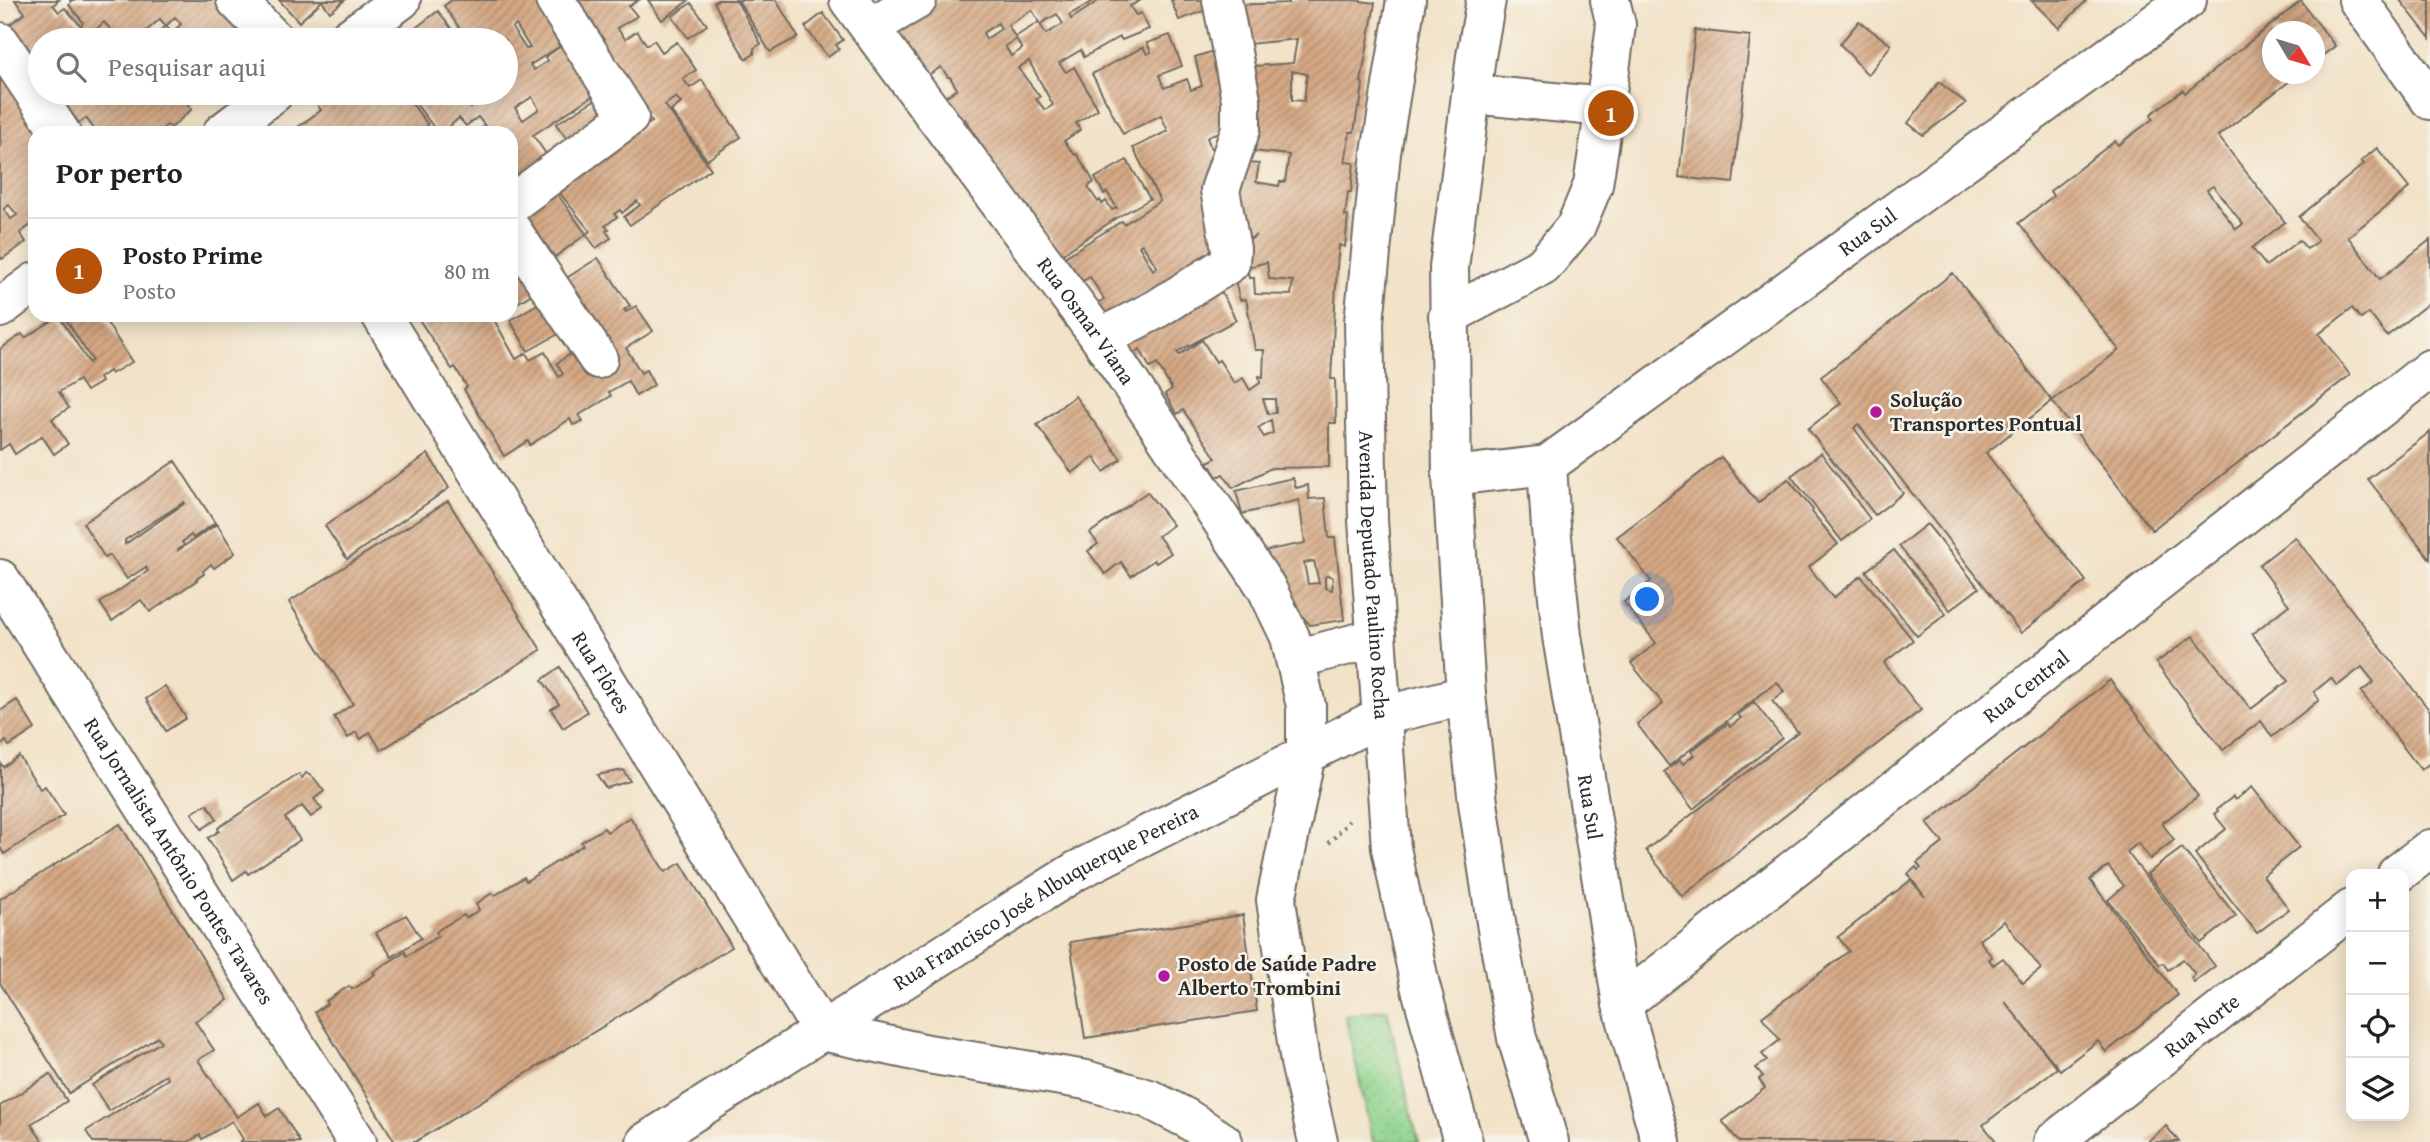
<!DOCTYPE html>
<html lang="pt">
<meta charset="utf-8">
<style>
body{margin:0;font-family:"Gentium Book Plus",serif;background:#f2f2f2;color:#202124}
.controls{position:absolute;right:21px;bottom:21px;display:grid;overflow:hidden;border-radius:14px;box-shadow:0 4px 18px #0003}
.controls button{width:63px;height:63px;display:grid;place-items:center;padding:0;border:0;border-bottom:2px solid #e0e0e0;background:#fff;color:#202124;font:35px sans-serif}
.compass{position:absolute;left:2262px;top:21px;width:63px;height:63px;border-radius:50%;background:#fff;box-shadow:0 4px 18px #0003;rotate:128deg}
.you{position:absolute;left:1648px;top:600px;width:24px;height:24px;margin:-18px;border:5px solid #fff;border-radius:50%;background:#1a73e8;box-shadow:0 0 0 10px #1a73e833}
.badge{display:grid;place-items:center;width:46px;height:46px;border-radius:50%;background:#b45309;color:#fff;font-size:23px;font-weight:700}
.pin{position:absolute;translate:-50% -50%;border:4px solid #fff;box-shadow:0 2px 7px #0006}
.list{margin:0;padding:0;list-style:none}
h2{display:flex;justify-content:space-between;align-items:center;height:91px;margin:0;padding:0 28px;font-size:30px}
h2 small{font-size:23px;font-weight:400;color:#757577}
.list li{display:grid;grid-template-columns:46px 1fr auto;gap:21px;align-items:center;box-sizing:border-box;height:105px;padding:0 28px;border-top:2px solid #e0e0e0}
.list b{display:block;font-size:26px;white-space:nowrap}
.list p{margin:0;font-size:23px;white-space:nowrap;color:#757577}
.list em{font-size:23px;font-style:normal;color:#757577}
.icon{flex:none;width:38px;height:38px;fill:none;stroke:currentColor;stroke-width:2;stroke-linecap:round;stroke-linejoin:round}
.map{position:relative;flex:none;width:2430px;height:1142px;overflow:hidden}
.search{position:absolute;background:#fff;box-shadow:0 4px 18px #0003;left:28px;top:28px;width:490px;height:77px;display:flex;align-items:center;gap:18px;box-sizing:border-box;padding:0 24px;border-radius:38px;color:#757577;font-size:26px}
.panel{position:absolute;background:#fff;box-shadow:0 4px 18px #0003;left:28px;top:126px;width:490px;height:196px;border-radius:21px}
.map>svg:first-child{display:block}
.grass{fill:url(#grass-dots);stroke:#5c7f5c;stroke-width:2}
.building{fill:url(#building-hatch);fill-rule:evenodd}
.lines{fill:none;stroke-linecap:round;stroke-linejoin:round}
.minor-casing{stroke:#716b62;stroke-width:42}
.major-casing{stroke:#716b62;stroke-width:42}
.path{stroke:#716b62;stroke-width:4.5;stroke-dasharray:2 5;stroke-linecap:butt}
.minor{stroke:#fff;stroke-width:38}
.major{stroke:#fff;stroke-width:38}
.poi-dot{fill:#b5179e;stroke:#f7f3e8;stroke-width:2.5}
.labels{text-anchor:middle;stroke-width:5;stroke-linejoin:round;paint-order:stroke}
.street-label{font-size:21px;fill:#2b2b2b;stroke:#f7f3e8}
.poi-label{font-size:21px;font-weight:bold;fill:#2b2b2b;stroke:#f7f3e8;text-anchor:start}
</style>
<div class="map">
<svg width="2430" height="1142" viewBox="0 0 2430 1142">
<defs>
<pattern id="grass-dots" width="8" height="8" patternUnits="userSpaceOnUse" patternTransform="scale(1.75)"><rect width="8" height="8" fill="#8ed38c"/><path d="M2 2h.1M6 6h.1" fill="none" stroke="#7bb579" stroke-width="1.8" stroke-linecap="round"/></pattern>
<pattern id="building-hatch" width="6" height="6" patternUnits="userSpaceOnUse" patternTransform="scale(1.75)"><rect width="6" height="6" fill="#d5a884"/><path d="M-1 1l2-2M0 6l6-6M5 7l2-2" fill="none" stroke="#ad896c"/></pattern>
</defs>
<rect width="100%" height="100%" fill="#f7f3e8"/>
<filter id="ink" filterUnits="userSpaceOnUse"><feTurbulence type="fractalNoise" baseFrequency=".0143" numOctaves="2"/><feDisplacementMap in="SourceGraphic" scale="14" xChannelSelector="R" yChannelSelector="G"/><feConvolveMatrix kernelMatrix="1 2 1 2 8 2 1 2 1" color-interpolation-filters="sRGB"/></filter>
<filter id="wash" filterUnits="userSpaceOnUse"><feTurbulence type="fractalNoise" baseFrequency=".00686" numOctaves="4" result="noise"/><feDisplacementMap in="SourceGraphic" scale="28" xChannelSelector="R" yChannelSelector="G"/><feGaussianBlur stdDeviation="1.57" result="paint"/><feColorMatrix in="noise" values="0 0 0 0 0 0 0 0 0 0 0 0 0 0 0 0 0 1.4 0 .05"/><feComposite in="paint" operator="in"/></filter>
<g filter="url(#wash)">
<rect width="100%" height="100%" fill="#f2e2c7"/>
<!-- grass -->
<path class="grass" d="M1387,1009L1414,1125L1419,1142H1373L1345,1015Z"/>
<g id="blocks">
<!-- building -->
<g class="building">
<path d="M15,0H59L53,5L59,12L65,8L81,26L83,22L69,5L71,2L70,0H231L268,40H150L166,26L172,33L181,24L175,17L166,26L160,19L136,40H120L104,22L89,36L93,40H40V72L9,25L25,13Z"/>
<path d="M279,0H345L330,12L322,1L299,22Z"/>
<path d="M452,0H553L574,32L558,44L560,46L530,65L534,70L540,66L548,61L545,57L564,44L621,112L572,146L556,124L596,99L594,95L533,135L551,161L511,200V133H476L485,126L478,117L466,126L459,118L442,133H438L408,93H460L471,108L484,97L481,93H506V40H468L444,6ZM516,25L530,48L526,49L512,28ZM532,97L539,109L523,120L515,108Z"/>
<path d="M559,0H639L629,6L637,16L617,28L625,39L637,31L647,45L654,40L662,52L677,42L696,70L683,79L690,88L702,80L741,137L707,160L671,111L681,103L676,97L665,105L711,169L630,225L624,217L640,205L637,201L622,213L620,210L614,214L617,217L605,226L609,229L606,231L611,238L596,248L586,234L590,231L551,182L652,122Z"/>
<path d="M648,0H686L688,1L662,20Z"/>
<path d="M718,0H736L761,44L754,48V54L746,59L731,35L714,2Z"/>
<path d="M738,0H776L798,37L770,52Z"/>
<path d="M930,0H1095L1069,15L1071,19L1100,0H1141L1130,6L1136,15L1141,13L1149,29L1122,40L1120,37L1084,57L1081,50L1059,63L1066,72L1074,67L1098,109L1076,123L1080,130L1064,141L1075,155L1077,154L1094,182L1088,187L1098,202L1100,200L1102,204L1106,201L1112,210L1117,208L1107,192L1104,194L1095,178L1127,160L1150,199L1116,218L1061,255L1026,204L1022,207L980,154L985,151L965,119L958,124L942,99L957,89L950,77H948L941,67L925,77L889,24ZM1032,10L1039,22L1015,37L1022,49L1011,56L1005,46L1016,39L1008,25ZM1057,14L1063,24L1046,34L1040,24ZM998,23L1001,29L986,39L983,33ZM1029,61L1053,105L1045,110L1036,99L1040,97L1018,68Z"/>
<path d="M1171,0H1215L1217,6L1179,20Z"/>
<path d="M1289,0H1353L1375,3L1361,82L1363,83L1360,108L1358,107L1354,132H1350L1345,162L1354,163L1351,192H1348L1345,216H1348L1345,247L1339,245L1337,267L1331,379H1335L1336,423H1329V467L1271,468L1233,488L1223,474L1217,477L1208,462L1216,458L1183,410L1177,414L1165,394L1172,389L1157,364L1150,368L1140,349L1127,357L1114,339L1220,289L1236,320L1177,352L1179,355L1202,340L1216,362L1219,360L1234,383L1243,378L1250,390L1260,383L1259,376L1263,377L1264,350H1255L1246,299L1240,300L1232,270L1247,267L1249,278H1254L1255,294L1291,295L1293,281L1269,279L1267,262L1249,267L1245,244L1256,235L1236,247L1227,201L1248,163L1259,164L1256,182L1279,186L1280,182H1285L1289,155L1243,150L1242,67L1293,63L1297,39L1239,45L1230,5L1289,3ZM1292,71L1307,74L1304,101L1292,100ZM1263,399H1275L1276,413L1268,414ZM1271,420L1273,433L1264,437L1258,428Z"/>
<path d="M2031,0H2087L2059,28Z"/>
<path d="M2400,0H2430V38Z"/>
<path d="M2301,1L2335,46L2314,62V32H2272V74H2299L2218,136L2285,222L2252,248L2266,266L2299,240L2307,249L2318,241L2299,217L2364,164L2361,161L2377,148L2409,188L2348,237L2380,279L2430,240V302L2387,336L2369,313L2361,319L2352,308L2319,334L2350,375L2152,530L2052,401L2119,350L2019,223L2053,196L2050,191L2115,141L2118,145L2153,119L2151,114L2183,90L2185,93ZM2213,186L2243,224L2236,229L2207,190Z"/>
<path d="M691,3L707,25L688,38L672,16Z"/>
<path d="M438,11L460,40H401L413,30Z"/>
<path d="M823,13L843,40L836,45L839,49L828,57L805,27Z"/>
<path d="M1859,21L1891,45L1868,75L1840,44Z"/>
<path d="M1695,30L1750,36L1733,183L1679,177Z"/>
<path d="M1170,35L1182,66L1159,75L1164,88L1187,79L1191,90L1202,86L1195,57L1223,48L1238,129L1213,134L1207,138L1223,177L1218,249L1199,258L1205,273L1108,333L1091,307L1104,299L1090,277L1081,282L1063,258L1122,221L1124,224L1160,201L1133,148L1168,131L1161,115L1123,134L1092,74L1143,47L1147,54L1151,52L1147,43ZM1142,244L1157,267L1153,270L1139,246Z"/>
<path d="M0,71L48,133H35V222L20,233L26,242L2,259L0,256V144L2,142L0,139ZM9,205L17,215L11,219L4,209Z"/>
<path d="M1939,82L1966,103L1923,135L1908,123Z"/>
<path d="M56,93H203L188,105L192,109L171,128L167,125L158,133H97L86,118L79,123Z"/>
<path d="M324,93H404L428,125L418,133H290L321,110L314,100Z"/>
<path d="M550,184L586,234L555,257L518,208Z"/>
<path d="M511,240L543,287L511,307Z"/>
<path d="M598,258L630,306L624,310L626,312L636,306L653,331L626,348L641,373L646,370L654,385L636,396L628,381L609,392L611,396L579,415L583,421L573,425L570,419L530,445L528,441L504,456L465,391L464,389L467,387L455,367L452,369L416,315H497L493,318L516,359L526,353L530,360L545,352L559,377L563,374L557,363L580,347L565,279Z"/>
<path d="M1953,273L2052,401L1986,453L2086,581L2021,633L1858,424L1854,428L1903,493L1875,515L1808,429L1841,403L1821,377Z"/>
<path d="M550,297L569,328L528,351L510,320Z"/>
<path d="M63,315H102L132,362L111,374L109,371L99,378L101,382L86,391L79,380L59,392L69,408L52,419L68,444L54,454L42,436L15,454L9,444L0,450V349L22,334L25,338L59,316L89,363L92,360Z"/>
<path d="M1075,396L1121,459L1104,472L1094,457L1072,473L1037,425Z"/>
<path d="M2430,432V559L2368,479Z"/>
<path d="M1821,453L1870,519L1842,541L1791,476Z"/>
<path d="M428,454L449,488L347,559L325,526Z"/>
<path d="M1721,457L1758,503L1788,479L1813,510L1812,512L1838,544L1809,567L1833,598L1861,576L1913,640L1884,663L1921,710L1682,896L1646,850L1798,732L1772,701L1784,692L1777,682L1669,766L1637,724L1663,704L1631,663L1656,643L1624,602L1651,581L1617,537Z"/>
<path d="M175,461L215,523L193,538L191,535L182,542L184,545L177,551L217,524L235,553L214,568L211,564L203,571L204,574L196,579L197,580L150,612L141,600L112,621L100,603L148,571L146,567L127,579L110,555L105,558L83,523ZM184,502L185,503L125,544V540Z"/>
<path d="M1293,478L1296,488L1308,485L1309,499L1325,498L1329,538H1335L1344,620L1310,625L1285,597L1277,569L1269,570L1263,551L1305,543L1299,500L1242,514L1236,491ZM1314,561L1319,583L1308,584L1304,563ZM1328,575L1333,578L1332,590L1325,588V577Z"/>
<path d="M1147,492L1173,525L1158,536L1171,553L1156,563L1154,560L1131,576L1121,562L1105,574L1088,551L1098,544L1090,533Z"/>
<path d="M448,501L541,650L381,750L370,732L361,739L356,732L348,738L334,717L353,704L289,602Z"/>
<path d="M1927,524L1979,588L1950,610L1899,546Z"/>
<path d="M2295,537L2430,711V763L2421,770L2361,692L2374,682L2362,667L2337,686L2331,678L2314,692L2319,700L2272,737L2261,721L2223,750L2156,663L2193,636L2251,709L2288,681L2252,634L2289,605L2259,565Z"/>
<path d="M1894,550L1946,614L1917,636L1866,571Z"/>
<path d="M560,667L587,712L563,728L551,709L559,704L542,680Z"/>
<path d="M2110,680L2198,796L2162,823L2174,840L2150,859L2138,843L2127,852L2215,966L2194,982L2191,978L2195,974L2183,959L2168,970L2163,963L2160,965L2108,900L2124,886L2108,866L2090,880L2178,995L2106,1052L2098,1041L2060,1070L2005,1002L2057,1068L1983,1125L1995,1140L1992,1142H1739L1722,1121L1765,1088L1759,1079L1763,1076L1756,1068L1767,1060L1762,1054L1780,1040L1762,1017L1849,951L1838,937L1911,880L1925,897L1908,874L1916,867L1918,870L1921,868L1917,863L1943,843L1927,823ZM2004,921L2041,969L2023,983L2003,958L1993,965L1989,959L1992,957L1979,940Z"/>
<path d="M165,686L186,718L166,731L146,699Z"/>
<path d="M17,700L35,729L9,746L6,741L0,746V711Z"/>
<path d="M1754,702L1782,738L1693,809L1664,772L1680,760L1683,764L1694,755L1691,751L1728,723L1730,727L1741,718L1738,715Z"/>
<path d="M19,756L40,789L45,786L64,815L4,854L0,847V762L3,767Z"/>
<path d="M623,770L630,781L606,788L597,775Z"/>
<path d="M306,773L314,778L324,791L314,799L322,809L311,817L302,806L285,818L300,840L248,874L246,871L233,880L208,838L219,831L218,828L299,774L302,778Z"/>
<path d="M2252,787L2299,847L2263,876L2289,909L2257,933L2195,854L2226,829L2214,814L2218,811L2217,809L2233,797L2235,800Z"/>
<path d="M207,804L217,819L202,829L192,813Z"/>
<path d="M630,817L665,872L681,863L732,947L415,1142H395L315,1012L327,1004L326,1001L349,986L352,989L355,988L375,974L373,972L405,952L407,956L438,936L436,932L441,928L464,915L466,918L479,910L476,904L492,893L494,896L524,877L526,881L583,845L581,842L604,828L607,832Z"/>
<path d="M120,824L228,1000L195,1021L214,1050L198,1060L237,1117L259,1103L267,1116L279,1108L300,1142H240L243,1139L232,1121L202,1139L200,1135L188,1142H93L86,1131L168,1079L166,1075L109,1111L92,1085L161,1042L158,1037L69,1093L0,983V899Z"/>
<path d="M2182,848L2236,916L2201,943L2147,874Z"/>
<path d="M406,915L421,938L392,957L376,933Z"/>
<path d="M1243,915L1257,1011L1085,1038L1070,942Z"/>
<path d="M50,1074L67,1101L31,1124L43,1142H0V1106Z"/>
<path d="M2166,1126L2179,1142H2147Z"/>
</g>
</g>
</g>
<g filter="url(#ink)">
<use href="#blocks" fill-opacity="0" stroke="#716b62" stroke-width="2"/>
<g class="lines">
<!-- minor casing -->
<g class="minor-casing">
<g id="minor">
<path d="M236,0L275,40"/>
<path id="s1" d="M849,0L1100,338L1266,587L1290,637L1306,706V754L1276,900L1300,1062L1318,1142"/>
<path d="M2358,0L2430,100"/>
<path d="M870,27L917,0"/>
<path d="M346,40L401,0"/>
<path d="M0,42L61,133"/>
<path d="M1471,94L1605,107"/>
<path d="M222,133L274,93"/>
<path d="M511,204L629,117L555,0"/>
<path d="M511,229L598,359"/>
<path d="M0,308L35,282"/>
<path id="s2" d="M381,315L822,1031"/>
<path d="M1448,316L1543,266L1576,226L1593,185L1605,107L1616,25L1610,0"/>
<path d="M1100,338L1155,310L1230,263L1231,249L1220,190L1241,128V99L1222,0"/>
<path id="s3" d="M1547,465L1551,528L1562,636L1622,1004L1661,1142"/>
<path id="s4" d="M1452,476L1547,465L2187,0"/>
<path id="s5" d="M0,579L357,1142"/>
<path d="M1295,659L1376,638"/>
<path d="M2397,874L2430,849"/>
<path id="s6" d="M1622,1004L2430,369"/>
<path id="s7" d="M2053,1142L2351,909"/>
</g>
</g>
<!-- major casing -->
<g class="major-casing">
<g id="major">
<path id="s8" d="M1406,0L1381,153L1364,322L1368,520L1391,848L1420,985L1463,1142"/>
<path d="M1486,0L1476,56L1449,268L1452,476L1466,695L1478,803L1497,929L1517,1038L1549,1142"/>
<path d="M822,1031L928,1054L1086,1080L1149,1099L1186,1118L1223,1142"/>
<path id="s9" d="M646,1142L1076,871L1382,716L1466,695"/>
</g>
</g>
<!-- path -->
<path class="path" d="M1329,843L1349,821"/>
<!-- minor -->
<use href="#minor" class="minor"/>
<!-- major -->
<use href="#major" class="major"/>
</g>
</g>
<!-- markers -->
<g class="poi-dot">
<circle cx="1876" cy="412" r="7"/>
<circle cx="1164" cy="976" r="7"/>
</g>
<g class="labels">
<!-- street labels -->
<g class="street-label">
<text dy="7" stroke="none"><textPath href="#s4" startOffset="492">Rua Sul</textPath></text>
<text dy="7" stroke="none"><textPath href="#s1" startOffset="399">Rua Osmar Viana</textPath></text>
<text dy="7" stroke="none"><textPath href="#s8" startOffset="578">Avenida Deputado Paulino Rocha</textPath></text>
<text dy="7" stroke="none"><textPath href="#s2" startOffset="420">Rua Flôres</textPath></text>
<text dy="7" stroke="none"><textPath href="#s6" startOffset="514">Rua Central</textPath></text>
<text dy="7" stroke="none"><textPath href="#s3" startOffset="345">Rua Sul</textPath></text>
<text dy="7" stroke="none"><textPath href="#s5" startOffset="334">Rua Jornalista Antônio Pontes Tavares</textPath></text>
<text dy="7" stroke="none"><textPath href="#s9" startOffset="469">Rua Francisco José Albuquerque Pereira</textPath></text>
<text dy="7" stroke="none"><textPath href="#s7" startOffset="189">Rua Norte</textPath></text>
</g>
<!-- poi labels -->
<g class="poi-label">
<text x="1890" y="407">Solução<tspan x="1890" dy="24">Transportes Pontual</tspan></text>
<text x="1178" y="971">Posto de Saúde Padre<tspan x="1178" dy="24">Alberto Trombini</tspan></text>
</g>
</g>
</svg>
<div class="controls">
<button>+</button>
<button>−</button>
<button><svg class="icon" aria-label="locate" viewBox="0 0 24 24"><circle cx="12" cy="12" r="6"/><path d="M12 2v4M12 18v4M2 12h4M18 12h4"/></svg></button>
<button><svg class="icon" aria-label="layers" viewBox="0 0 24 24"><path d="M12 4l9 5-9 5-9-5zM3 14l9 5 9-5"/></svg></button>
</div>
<svg class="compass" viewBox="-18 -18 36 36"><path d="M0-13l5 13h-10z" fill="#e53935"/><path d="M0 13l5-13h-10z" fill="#757577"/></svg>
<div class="you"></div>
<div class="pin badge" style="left:1611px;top:113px">1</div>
<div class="search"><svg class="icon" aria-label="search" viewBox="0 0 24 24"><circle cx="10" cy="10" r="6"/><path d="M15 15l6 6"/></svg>Pesquisar aqui</div>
<section class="panel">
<h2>Por perto<small></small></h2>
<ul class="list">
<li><span class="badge">1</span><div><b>Posto Prime</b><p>Posto</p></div><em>80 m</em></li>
</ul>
</section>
</div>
